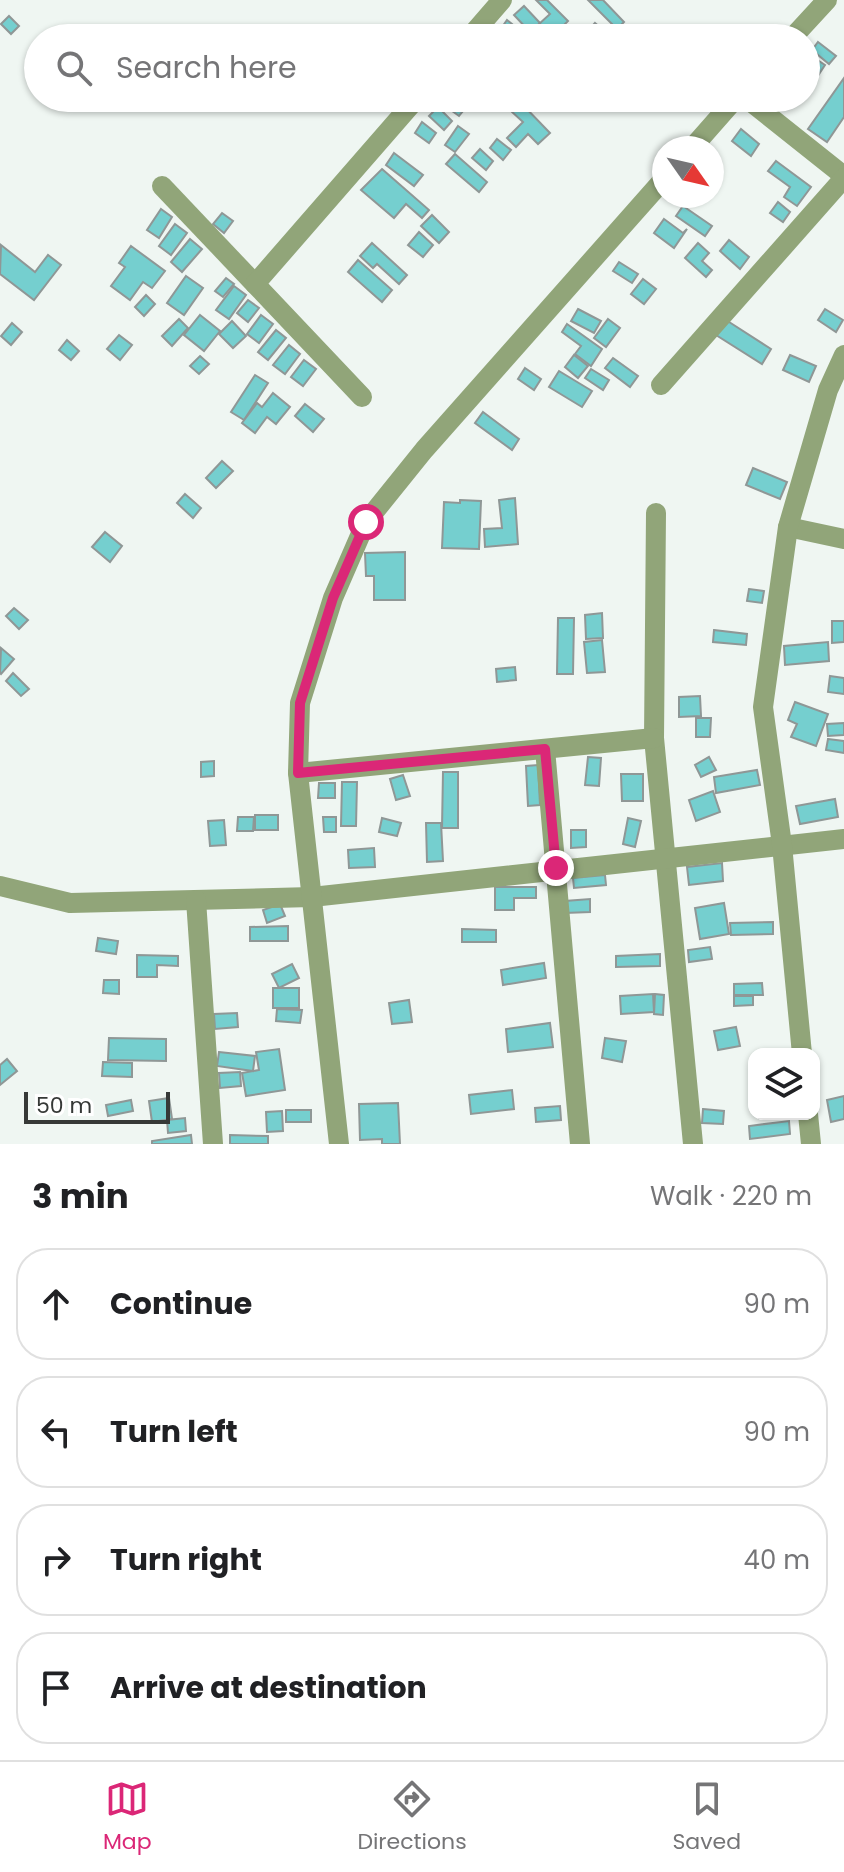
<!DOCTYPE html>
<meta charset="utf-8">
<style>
body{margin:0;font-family:Poppins,sans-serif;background:#f2f2f2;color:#202124}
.controls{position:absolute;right:24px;bottom:24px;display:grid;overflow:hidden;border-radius:16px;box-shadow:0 2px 6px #0004}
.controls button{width:72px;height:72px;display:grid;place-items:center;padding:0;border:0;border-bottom:2px solid #e0e0e0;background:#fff;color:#202124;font:40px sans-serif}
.compass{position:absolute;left:652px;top:136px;width:72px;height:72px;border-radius:50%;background:#fff;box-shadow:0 2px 6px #0004;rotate:124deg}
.scale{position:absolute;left:24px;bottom:20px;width:146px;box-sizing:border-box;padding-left:8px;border:4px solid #363937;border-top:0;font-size:22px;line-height:28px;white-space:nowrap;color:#363937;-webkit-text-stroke:6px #fff;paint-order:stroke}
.stop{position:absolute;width:24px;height:24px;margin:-18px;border:6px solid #db2777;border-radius:50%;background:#fff}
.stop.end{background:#db2777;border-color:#fff;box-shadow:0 2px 8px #0008}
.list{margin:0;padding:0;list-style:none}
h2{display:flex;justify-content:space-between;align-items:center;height:104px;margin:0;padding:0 32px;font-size:34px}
h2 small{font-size:26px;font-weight:400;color:#757577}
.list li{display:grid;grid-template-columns:52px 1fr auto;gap:24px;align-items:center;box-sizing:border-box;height:112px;margin:0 16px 16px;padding:0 16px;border:2px solid #e0e0e0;border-radius:32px}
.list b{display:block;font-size:30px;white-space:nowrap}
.list em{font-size:26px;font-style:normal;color:#757577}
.icon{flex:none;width:44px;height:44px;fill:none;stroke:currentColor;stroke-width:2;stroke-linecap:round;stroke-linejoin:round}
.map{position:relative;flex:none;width:844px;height:1144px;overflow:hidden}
.search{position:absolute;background:#fff;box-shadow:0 2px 6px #0004;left:24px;right:24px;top:24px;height:88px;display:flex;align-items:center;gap:20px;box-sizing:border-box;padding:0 28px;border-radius:44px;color:#757577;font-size:30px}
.sheet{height:616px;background:#fff}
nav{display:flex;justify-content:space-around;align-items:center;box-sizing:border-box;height:112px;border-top:2px solid #e0e0e0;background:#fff;font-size:22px;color:#757577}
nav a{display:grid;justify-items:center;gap:4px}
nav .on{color:#db2777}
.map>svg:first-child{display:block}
.building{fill:#75cfcf;stroke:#8f9796;stroke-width:2}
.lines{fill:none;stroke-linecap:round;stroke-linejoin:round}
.minor{stroke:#91a579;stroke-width:20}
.route{stroke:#db2777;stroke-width:10}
</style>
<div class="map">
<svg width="844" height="1144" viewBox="0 0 844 1144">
<rect width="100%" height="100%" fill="#eff6f2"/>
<!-- building -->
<g class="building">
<path d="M536,0H547L568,21L552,37L539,24L550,14Z"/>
<path d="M588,0H603L624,22L617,29Z"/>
<path d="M524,6L540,23L530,32L514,15Z"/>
<path d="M9,16L19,26L11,34L1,24Z"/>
<path d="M507,20L528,37V38H510L500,30Z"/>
<path d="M595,23L612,37L611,38H594L587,32Z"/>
<path d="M818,42L836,56L829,64L812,50Z"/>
<path d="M810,55L825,65L806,94V61Z"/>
<path d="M844,78V117L827,142L808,129Z"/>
<path d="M444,98H458L468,105L459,116L441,103Z"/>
<path d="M520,102L550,133L538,144L528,134L516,147L507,138L523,122L511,111Z"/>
<path d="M438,107L452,121L444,130L429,116Z"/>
<path d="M422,122L436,133L429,143L415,133Z"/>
<path d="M458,126L469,134L455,152L445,145Z"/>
<path d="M741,129L759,144L751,156L732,141Z"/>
<path d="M497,139L511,150L503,160L490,148Z"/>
<path d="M480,149L493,161L486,170L472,158Z"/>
<path d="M394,153L423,175L414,186L386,165Z"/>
<path d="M455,154L487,182L479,192L446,164Z"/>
<path d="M776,161L811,187L797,206L784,197L790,187L768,171Z"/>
<path d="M382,169L429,210L422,218L406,204L394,218L361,190Z"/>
<path d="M778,202L790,212L783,222L770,213Z"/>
<path d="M683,206L712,226L705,236L676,216Z"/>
<path d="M161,209L172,217L159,238L147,230Z"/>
<path d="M222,213L233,221L224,233L213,224Z"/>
<path d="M432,215L449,232L439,243L421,226Z"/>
<path d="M664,219L683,233L687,229L674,248L654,233Z"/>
<path d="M175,224L187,233L171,255L159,246Z"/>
<path d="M419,232L433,245L423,257L408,245Z"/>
<path d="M190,239L202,249L182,272L171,262Z"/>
<path d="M729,240L749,257L740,269L720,251Z"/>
<path d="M372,243L407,275L399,284L377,264L373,268L360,256Z"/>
<path d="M698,243L709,253L702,261L712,270L706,277L685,258Z"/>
<path d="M1,245L35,272L48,255L61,265L34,300L0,274Z"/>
<path d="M131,246L165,271L152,288L143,282L130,300L111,286L125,267L119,263Z"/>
<path d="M358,260L392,290L382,302L348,272Z"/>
<path d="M619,262L638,274L632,283L613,271Z"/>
<path d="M186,276L203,288L184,315L167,303Z"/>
<path d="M226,278L234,284L223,297L215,291Z"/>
<path d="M643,279L656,289L644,304L631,294Z"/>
<path d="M234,286L246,295L229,319L216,310Z"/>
<path d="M146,295L155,304L144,316L135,307Z"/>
<path d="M248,300L259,308L248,322L237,313Z"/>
<path d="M578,309L601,321L594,333L571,321Z"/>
<path d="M825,309L843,320L836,332L818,320Z"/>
<path d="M200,315L220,331L204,351L184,335Z"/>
<path d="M261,315L273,324L259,343L247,334Z"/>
<path d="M179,319L188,328L172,346L162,336Z"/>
<path d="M608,319L620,328L606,347L594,338Z"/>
<path d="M726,320L771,349L762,364L716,335Z"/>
<path d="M232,321L246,336L233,348L219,334Z"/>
<path d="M12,323L22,332L11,345L1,336Z"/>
<path d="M567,324L602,349L591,366L575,354L581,346L562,332Z"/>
<path d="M276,330L286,338L268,360L258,352Z"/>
<path d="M119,335L132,345L120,360L107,349Z"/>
<path d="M67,340L79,351L71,360L59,350Z"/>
<path d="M289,345L300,354L285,374L273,365Z"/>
<path d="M574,355L588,366L578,378L565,367Z"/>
<path d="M790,355L816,366L809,382L783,370Z"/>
<path d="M200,356L209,364L199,374L190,366Z"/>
<path d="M613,358L638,376L630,387L605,368Z"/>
<path d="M304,360L316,369L303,386L291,377Z"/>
<path d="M525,368L541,379L534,390L518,379Z"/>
<path d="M591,369L609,380L603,390L585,378Z"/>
<path d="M559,371L592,391L582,407L549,387Z"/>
<path d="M255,375L268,383L244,420L231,412Z"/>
<path d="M273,393L290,407L276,424L267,417L255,433L242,423L257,403L262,407Z"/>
<path d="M305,404L324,419L313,432L295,416Z"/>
<path d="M483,412L519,439L512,450L475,423Z"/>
<path d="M222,461L233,471L216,488L206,478Z"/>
<path d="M753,468L787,482L780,499L746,485Z"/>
<path d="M185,494L201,508L193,518L177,503Z"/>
<path d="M515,498L518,544L485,547L484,529L502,528L499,500Z"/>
<path d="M460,500L481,501L479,549L442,548L444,502L460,503Z"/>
<path d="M105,532L122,546L110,562L92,547Z"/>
<path d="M405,552V600H374V576H366L365,553Z"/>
<path d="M749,589L764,591L762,603L747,601Z"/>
<path d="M14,608L28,620L19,629L6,616Z"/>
<path d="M602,613L603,638L586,639L585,615Z"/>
<path d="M558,618H574L573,674H557Z"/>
<path d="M832,621H844V642L832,643Z"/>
<path d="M714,630L747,634L746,645L713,642Z"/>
<path d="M602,640L605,672L587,673L584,642Z"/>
<path d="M828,642L829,661L785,665L784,646Z"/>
<path d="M1,648L14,659L1,674L0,673Z"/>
<path d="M515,667L516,680L497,682L496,669Z"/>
<path d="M13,673L29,689L21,696L6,681Z"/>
<path d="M830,676L844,678V694L828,692Z"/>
<path d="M700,696L701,716L679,717V697Z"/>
<path d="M795,702L828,714L816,746L791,737L797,724L788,720Z"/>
<path d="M696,718H711L710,737H696Z"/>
<path d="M844,723V735L828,736L827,724Z"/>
<path d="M828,739L844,741V753L826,750Z"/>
<path d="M588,757L601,758L599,786L585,785Z"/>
<path d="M709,757L716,770L701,777L695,765Z"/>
<path d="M214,761V776L201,777V762Z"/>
<path d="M538,765L540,805L528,806L526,766Z"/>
<path d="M757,770L760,785L716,793L714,777Z"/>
<path d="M443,772H458V828H442Z"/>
<path d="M621,774H643V801H622Z"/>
<path d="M403,775L410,796L396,800L390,779Z"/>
<path d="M342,782H357L356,826H341Z"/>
<path d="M319,783H335V798H318Z"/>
<path d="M713,791L720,812L696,821L689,800Z"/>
<path d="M835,799L838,817L800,824L796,806Z"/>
<rect x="255" y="815" width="23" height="15"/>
<path d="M238,817H254L253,831H237Z"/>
<path d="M323,817H336V832H324Z"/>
<path d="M382,818L401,823L397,836L379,832Z"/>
<path d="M628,818L641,821L635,847L623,844Z"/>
<path d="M224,820L226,845L210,846L208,821Z"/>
<path d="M426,823H441L443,861L427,862Z"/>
<path d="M571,830H586V847L571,848Z"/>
<path d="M374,848L375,867L349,868L348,850Z"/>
<path d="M722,863L723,881L689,885L687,867Z"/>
<path d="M605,875L606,885L574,888L573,878Z"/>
<path d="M495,887H536V898H514V910H495Z"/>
<path d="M590,899V912L565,913V901Z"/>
<path d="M724,903L729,934L700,939L695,908Z"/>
<path d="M280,904L285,916L267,923L263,910Z"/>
<path d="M773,922V934L731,935L730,923Z"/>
<path d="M288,926V941H250V927Z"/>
<path d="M462,929L496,930V942H462Z"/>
<path d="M98,938L118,941L116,954L96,951Z"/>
<path d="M710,947L712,959L689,962L688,950Z"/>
<path d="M660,954V966L616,967V956Z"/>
<path d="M137,955L178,956V966L157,965V977H137Z"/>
<path d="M544,963L546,978L503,985L501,970Z"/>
<path d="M292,964L299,978L279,988L272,974Z"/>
<path d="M104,980H119V994L103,993Z"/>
<path d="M762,983L763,995H734V984Z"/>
<rect x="273" y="988" width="26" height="20"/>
<path d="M653,994L654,1012L621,1014L620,996Z"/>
<path d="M655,994L664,995L663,1015L654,1014Z"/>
<path d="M734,996H753V1005L734,1006Z"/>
<path d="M409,1000L412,1022L392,1024L389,1003Z"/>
<path d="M277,1009L302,1010L300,1023L276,1021Z"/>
<path d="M237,1013L238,1027L215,1029L214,1014Z"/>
<path d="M550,1023L553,1047L508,1052L506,1029Z"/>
<path d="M736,1027L740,1046L718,1050L714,1031Z"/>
<path d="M109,1038L166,1039V1061L108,1060Z"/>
<path d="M605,1038L626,1041L622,1062L602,1058Z"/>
<path d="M279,1049L285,1090L246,1096L242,1073L259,1070L256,1052Z"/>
<path d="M219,1052L255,1056L253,1071L217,1066Z"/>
<path d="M7,1059L17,1071L0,1085V1065Z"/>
<path d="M103,1062L132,1063V1077L102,1076Z"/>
<path d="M240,1072L241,1086L220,1088L219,1073Z"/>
<path d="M512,1090L514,1109L471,1114L469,1095Z"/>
<path d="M844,1096V1119L831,1122L827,1100Z"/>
<path d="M169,1098L172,1119L152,1122L149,1101Z"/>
<path d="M131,1100L133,1111L108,1116L106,1105Z"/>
<path d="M398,1103L400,1144H382V1139L360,1140L359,1104Z"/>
<path d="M560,1106L561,1120L536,1122L535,1108Z"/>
<path d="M703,1109L724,1111L723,1124L702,1123Z"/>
<rect x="286" y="1110" width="25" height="12"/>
<path d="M282,1111L283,1131L267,1132L266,1112Z"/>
<path d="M185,1118L186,1131L168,1133L167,1120Z"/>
<path d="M789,1121L790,1134L750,1139L749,1126Z"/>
<path d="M191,1135L192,1144H152V1141Z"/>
<path d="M230,1135L268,1136V1144H230Z"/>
</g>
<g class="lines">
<!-- minor -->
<g class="minor">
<path d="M469,38L502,0"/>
<path d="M792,38L827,0"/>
<path d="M746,98L844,176"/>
<path d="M692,148L736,98"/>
<path d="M162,186L255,284"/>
<path d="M661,385L844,178"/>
<path d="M362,397L255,284L417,98"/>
<path d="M656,513L654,738L693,1144"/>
<path d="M788,527L844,539"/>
<path d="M545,749L580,1144"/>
<path d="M298,773L654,738"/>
<path d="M0,886L70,903L312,897L844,839"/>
<path d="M196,900L213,1144"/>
<path d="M802,1054L782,845L763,707L788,527L828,390L844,355"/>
<path d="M808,1114L811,1144"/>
<path d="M339,1144L298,773L300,703L333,598L366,522L424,450L664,179"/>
</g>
</g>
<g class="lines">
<!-- route -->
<path class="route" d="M366,522L333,598L300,703L298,773L545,749L556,868"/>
</g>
</svg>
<div class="controls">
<button><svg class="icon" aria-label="layers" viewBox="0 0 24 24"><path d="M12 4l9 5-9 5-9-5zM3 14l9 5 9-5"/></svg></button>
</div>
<svg class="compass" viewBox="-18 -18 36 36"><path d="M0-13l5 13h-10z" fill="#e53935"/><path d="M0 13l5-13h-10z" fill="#757577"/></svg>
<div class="scale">50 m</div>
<div class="stop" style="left:366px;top:522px"></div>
<div class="stop end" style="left:556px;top:868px"></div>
<div class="search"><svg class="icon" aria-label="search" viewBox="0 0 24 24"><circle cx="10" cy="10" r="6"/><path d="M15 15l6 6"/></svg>Search here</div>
</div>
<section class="sheet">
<h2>3 min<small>Walk · 220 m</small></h2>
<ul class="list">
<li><svg class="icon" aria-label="ahead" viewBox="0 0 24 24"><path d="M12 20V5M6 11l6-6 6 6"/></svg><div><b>Continue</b></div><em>90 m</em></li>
<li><svg class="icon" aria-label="left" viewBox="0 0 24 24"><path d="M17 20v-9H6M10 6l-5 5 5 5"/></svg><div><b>Turn left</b></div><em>90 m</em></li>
<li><svg class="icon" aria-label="right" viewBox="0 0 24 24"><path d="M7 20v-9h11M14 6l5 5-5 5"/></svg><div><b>Turn right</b></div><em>40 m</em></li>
<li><svg class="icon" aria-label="arrive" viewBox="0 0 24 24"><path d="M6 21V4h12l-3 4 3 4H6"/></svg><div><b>Arrive at destination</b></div></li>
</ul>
</section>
<nav>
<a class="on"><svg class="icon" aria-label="map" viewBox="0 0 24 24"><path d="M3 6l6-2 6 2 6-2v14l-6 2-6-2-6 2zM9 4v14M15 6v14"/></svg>Map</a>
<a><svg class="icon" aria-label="directions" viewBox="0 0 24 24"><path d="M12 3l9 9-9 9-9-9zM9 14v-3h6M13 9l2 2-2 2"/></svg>Directions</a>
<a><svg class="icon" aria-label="saved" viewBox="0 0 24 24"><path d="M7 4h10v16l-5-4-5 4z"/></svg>Saved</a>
</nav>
